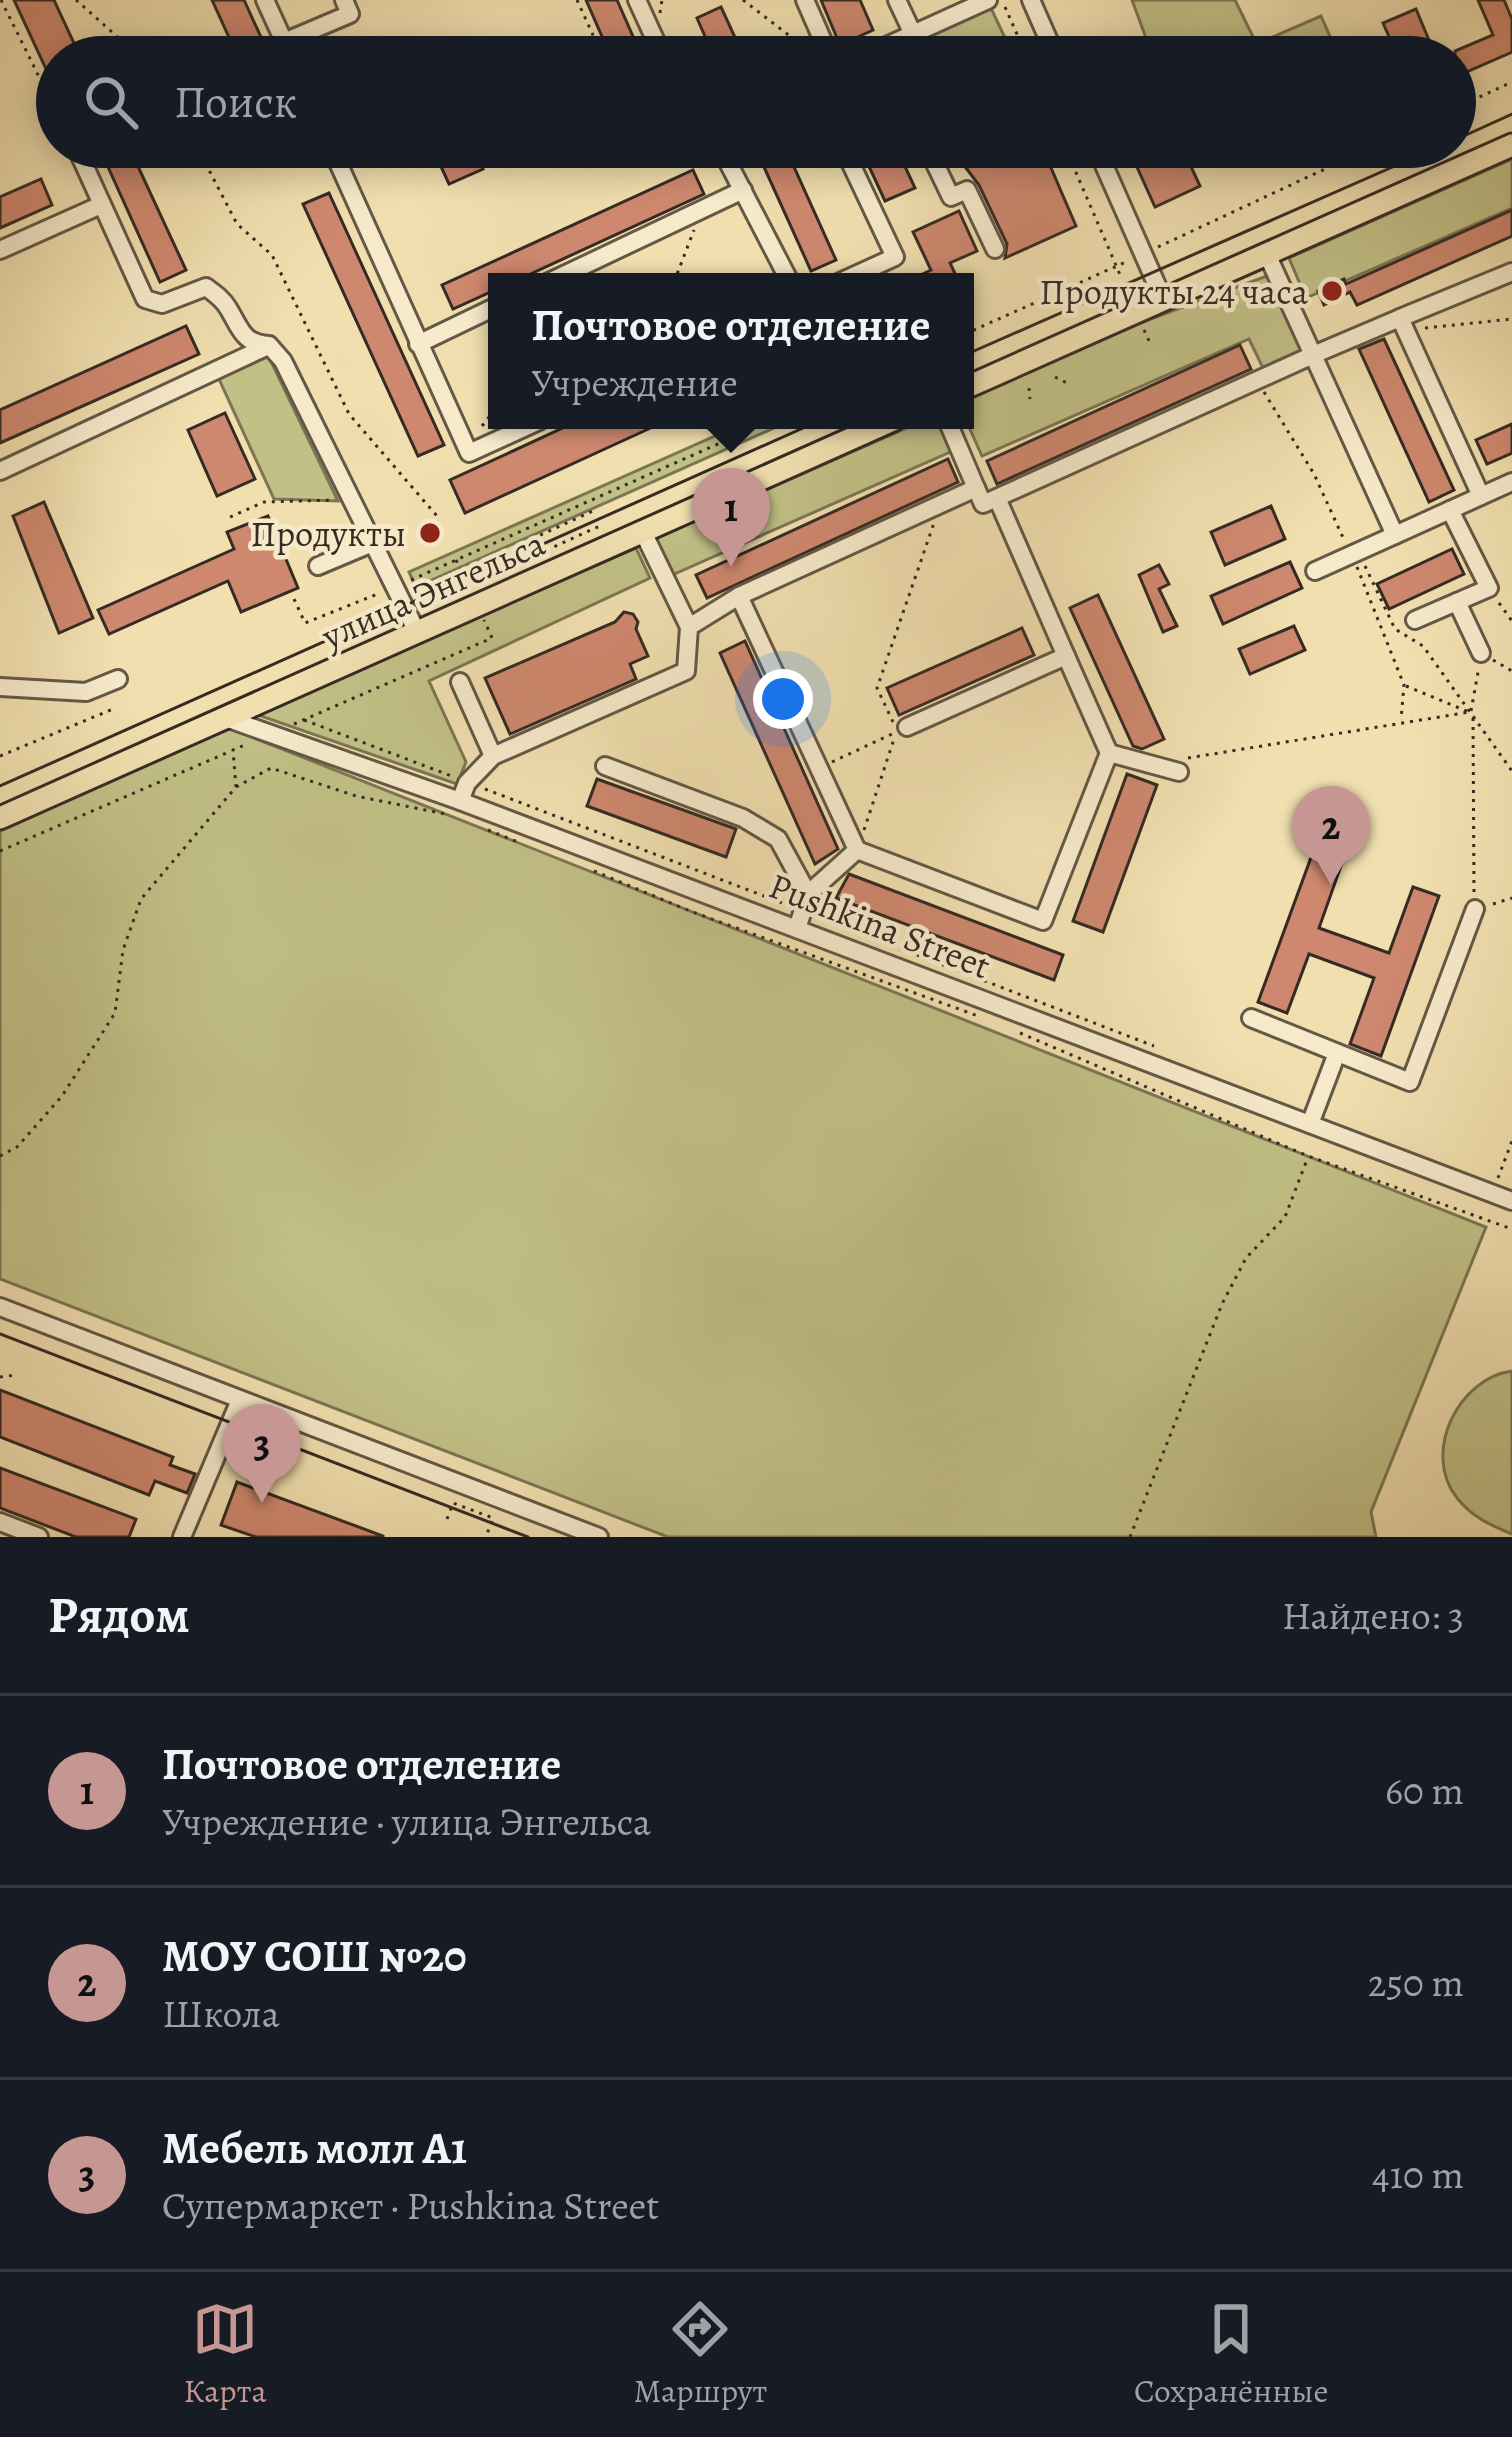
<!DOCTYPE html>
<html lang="ru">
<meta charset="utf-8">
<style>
body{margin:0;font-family:Alegreya,serif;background:#20242c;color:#f1f3f6}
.you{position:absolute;left:783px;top:699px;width:42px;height:42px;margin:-30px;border:9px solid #fff;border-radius:50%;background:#1a73e8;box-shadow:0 0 0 18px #1a73e833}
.badge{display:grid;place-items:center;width:78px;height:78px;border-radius:50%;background:#c59692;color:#111;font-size:39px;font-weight:700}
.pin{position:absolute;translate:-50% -99px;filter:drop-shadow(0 3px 6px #0008)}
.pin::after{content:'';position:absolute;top:63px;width:42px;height:36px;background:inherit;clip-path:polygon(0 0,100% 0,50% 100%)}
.popup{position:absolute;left:488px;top:273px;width:486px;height:156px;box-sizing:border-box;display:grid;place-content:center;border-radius:0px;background:#171b24;filter:drop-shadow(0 3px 9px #0005);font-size:39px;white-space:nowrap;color:#9ea1a6}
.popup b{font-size:45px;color:#f1f3f6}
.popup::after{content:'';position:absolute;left:50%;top:100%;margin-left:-24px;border:24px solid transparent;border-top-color:#171b24}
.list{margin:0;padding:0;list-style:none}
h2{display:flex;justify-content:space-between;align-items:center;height:156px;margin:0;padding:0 48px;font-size:51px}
h2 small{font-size:39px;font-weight:400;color:#9ea1a6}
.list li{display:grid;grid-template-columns:78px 1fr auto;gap:36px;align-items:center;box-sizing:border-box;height:192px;padding:0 48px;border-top:3px solid #363941}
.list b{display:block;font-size:45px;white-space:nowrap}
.list p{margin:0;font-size:39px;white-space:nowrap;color:#9ea1a6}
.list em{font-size:39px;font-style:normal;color:#9ea1a6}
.icon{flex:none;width:66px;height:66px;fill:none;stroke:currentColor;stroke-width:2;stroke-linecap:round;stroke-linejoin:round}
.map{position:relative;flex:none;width:1512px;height:1537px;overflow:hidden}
.search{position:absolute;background:#171b24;box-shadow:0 6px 30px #0003;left:36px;right:36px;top:36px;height:132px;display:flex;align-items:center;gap:30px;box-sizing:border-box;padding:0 42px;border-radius:66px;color:#9ea1a6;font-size:45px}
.sheet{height:732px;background:#171b24}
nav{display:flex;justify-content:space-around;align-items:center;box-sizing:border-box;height:168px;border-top:3px solid #363941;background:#171b24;font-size:33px;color:#9ea1a6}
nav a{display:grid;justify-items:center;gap:6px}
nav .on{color:#c59692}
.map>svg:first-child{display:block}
.green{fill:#c1c086;stroke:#7b7654;stroke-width:3}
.building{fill:#ce886f;stroke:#352b23;stroke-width:3}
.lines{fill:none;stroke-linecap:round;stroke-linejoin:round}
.minor-casing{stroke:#645846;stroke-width:22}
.major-casing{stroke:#352b23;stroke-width:27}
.path{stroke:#352b23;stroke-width:3;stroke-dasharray:3 6;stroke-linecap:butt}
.minor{stroke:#f6eacb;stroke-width:16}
.major{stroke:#f1dfaf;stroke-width:21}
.tram{stroke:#352b23;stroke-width:3}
.poi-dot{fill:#8f2418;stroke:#f6eacb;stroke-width:4.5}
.labels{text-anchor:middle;stroke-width:9;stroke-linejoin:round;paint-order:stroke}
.poi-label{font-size:36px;fill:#352b23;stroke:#f6eacb;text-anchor:end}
.street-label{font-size:36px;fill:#352b23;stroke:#f6eacb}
</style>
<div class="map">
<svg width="1512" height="1537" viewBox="0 0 1512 1537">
<rect width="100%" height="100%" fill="#f1dfaf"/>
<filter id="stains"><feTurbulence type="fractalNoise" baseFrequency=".00167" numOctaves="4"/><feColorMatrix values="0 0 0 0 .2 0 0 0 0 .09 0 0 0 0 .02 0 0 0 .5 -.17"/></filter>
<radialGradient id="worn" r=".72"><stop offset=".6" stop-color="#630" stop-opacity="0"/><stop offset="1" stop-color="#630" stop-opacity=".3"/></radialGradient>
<!-- green -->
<g class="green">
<path d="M1132,0H1235L1263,57H1153Z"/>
<path d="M990,6L1014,57H990L916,38Z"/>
<path d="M1321,16L1339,57H1267L1261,42Z"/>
<path d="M1512,159V208L1306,298L1289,258Z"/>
<path d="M1275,273L1307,351L1264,370L1249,339L982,456L965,418V400L1140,323Z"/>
<path d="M267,353L338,501L274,499L218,377Z"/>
<path d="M751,420H792L416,587L409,572Z"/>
<path d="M925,420H955L966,445L672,575L656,538Z"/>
<path d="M636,548L650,578L429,681L466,762L457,784L255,714Z"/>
<path d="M229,728L1486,1227L1371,1512L1376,1537H668L0,1279V831Z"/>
<path d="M1512,1371V1534C1490,1525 1472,1517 1457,1498C1421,1452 1459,1378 1512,1371Z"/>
</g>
<!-- building -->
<g class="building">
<path d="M14,0H54L79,54L57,57V64L46,69Z"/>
<path d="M212,0H244L270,57H238Z"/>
<path d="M586,0H617L642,57H611Z"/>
<path d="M821,0H860L873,30L840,45Z"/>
<path d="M1478,0H1504L1512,19V52L1455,77V51L1493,35Z"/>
<path d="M721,7L744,57H714L697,18Z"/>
<path d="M1416,9L1436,57H1398L1383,23Z"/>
<path d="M99,147H129L186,270L160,282Z"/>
<path d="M432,147H473L483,169L449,184Z"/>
<path d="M755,147H785L836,260L811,271Z"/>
<path d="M860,147H896L915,188L885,201Z"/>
<path d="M985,147H1042L1076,226L1005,258L1007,244L979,185L966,168L990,157Z"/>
<path d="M1128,147H1182L1200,186L1155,207Z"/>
<path d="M693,170L704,194L513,282H497V289L453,309L442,285Z"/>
<path d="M41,179L52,205L0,228V197Z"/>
<path d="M329,193L444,445L418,456L303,204Z"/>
<path d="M1512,210V236L1357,305L1350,292L1324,305L1318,291L1344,279L1346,284Z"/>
<path d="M959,211L977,251L950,263L959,282H905L931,270L913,232Z"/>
<path d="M186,326L199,354L0,443V410Z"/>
<path d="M1384,339L1454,490L1429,502L1359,349Z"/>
<path d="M1240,345L1251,369L997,484L987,461Z"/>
<path d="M225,413L255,479L217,496L188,430Z"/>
<path d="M580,420H668L465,513L450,480Z"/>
<path d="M1512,424V453L1487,464L1476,440Z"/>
<path d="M948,459L958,482L707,598L696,575Z"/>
<path d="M44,502L93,618L59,633L13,516Z"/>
<path d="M1271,506L1285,539L1225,565L1211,532Z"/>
<path d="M268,516L298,588L241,612L228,581L109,634L98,610L234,549L227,532Z"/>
<path d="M1452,549L1464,574L1389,609L1377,584Z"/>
<path d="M1290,562L1302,588L1223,624L1211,596Z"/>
<path d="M1159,565L1169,584L1159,589L1177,626L1163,632L1139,575Z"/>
<path d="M1098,595L1164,739L1142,749L1133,746L1070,608Z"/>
<path d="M624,612L633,614L638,622L636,629L648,656L630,664L636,679L510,734L485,678L615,622Z"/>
<path d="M1294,626L1305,650L1250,674L1239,649Z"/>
<path d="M1022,628L1034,655L899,715L887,688Z"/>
<path d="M745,641L838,849L815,864L720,653Z"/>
<path d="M1127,774L1157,785L1103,932L1073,921Z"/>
<path d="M597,779L736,829L726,857L587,806Z"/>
<path d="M1313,852L1342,863L1319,928L1389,953L1413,887L1439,896L1381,1056L1350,1044L1374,978L1309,954L1287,1013L1258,1002Z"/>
<path d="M849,874L1063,955L1054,980L836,898Z"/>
<path d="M0,1390L173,1457L170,1465L195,1474L187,1493L155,1481L149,1495L0,1437Z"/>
<path d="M0,1468L136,1519L129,1537H76L0,1508Z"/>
<path d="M237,1482L383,1536V1537H256L221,1525Z"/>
</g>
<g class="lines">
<!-- minor casing -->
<g class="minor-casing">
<g id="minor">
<path d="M265,0L291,57"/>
<path d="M637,0L663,57"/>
<path d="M805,0L830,57"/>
<path d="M897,0L913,34"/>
<path d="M1031,0L1056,57"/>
<path d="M284,42L350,14L344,0"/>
<path d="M862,57L988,0"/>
<path d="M54,109L57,114"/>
<path d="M76,147L145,299L162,304L206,287C214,293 223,299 228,308C241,329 242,343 269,345L283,361L417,632"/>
<path d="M331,147L469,453L541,420"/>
<path d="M720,147L790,282"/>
<path d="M927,147L951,197L967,190L995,249"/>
<path d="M1096,147L1163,299"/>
<path d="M0,250L101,205"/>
<path d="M1266,252L1313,355L1400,318L1481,496L1512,482"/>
<path d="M549,282L743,190"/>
<path d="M840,282L895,257L843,147"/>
<path d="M1400,318L1512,272"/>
<path d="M418,344L497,306"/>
<path d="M947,420L976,488"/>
<path d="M0,471L268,346"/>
<path d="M997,498L1066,656"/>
<path d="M643,532L689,627"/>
<path d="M318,566L375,542"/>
<path d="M1315,571L1395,535"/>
<path d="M739,596L857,850L1043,921L1109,753L1066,656L907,727"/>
<path d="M1457,602L1481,653"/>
<path d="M1415,620L1489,588L1450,510"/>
<path d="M460,682L493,756"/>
<path d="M0,687L86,692L118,679"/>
<path d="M223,717L460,801L1512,1201"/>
<path d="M1109,753L1179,772"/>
<path d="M605,766L743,818L778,839L808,894L797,929"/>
<path d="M460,801L467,783L493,756L686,671L689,627L739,596L976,488L983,504L1313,355L1395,535L1481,496"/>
<path d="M808,894L857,850"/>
<path d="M1251,1018L1410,1082L1475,909"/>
<path d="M1310,1124L1337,1053"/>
<path d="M0,1307L599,1537"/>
<path d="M0,1522L39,1537"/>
<path d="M182,1537L240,1400"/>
</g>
</g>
<!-- major casing -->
<g class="major-casing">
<g id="major">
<path d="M965,388L1512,145"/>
<path d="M0,818L893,420"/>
</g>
</g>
<!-- path -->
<g class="path">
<path d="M1,0L48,95"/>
<path d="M76,0L140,57"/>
<path d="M577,0L603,57"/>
<path d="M743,0L808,50"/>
<path d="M1005,7L1027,57"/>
<path d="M660,13L662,0"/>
<path d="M921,47L962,57"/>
<path d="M1455,108L1512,82"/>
<path d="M197,147L237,224L272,255L349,414L437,516"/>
<path d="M644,147L650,161L704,152"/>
<path d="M1065,147L1121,277"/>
<path d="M1158,247L1372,147"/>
<path d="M674,282L694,230"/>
<path d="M1425,328L1512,319"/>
<path d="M1144,330L1151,345"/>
<path d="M965,334L1128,261"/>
<path d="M1055,377L1067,383"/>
<path d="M1029,388L1030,399"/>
<path d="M1264,392L1314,474L1345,542"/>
<path d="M482,426L497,407"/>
<path d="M230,517L264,502L335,500"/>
<path d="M532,539L595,510"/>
<path d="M538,554L602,525"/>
<path d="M456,560L470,589"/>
<path d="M1365,566L1395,629L1423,646L1512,771"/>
<path d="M1357,567L1404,685L1401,720"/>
<path d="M411,580L772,420"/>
<path d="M294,599L305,623L380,593"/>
<path d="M1499,603L1512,621"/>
<path d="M1493,660L1512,671"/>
<path d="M1406,686L1469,712"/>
<path d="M1471,711L1479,667"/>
<path d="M1473,718L1474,894"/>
<path d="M304,720L454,777"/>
<path d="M893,722L877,688L934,523"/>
<path d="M294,724L492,638L484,620"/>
<path d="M0,756L113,709"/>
<path d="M1188,758L1470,712"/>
<path d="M832,762L894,733"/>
<path d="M236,787L271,768L356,796L445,814"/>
<path d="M485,789L790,906"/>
<path d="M488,830L518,842"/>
<path d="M864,830L895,736"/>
<path d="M0,851L231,751"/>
<path d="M594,871L690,911L978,1016"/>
<path d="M1493,904L1512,898"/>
<path d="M816,916L1154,1046"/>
<path d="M1020,1033L1308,1156L1512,1229"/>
<path d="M0,1156L17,1147L62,1096L115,1013L123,950L141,899L236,787L233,750L247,744"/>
<path d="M1498,1178L1512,1141"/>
<path d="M0,1377L16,1375"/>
<path d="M447,1519L453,1503L493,1518L487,1534"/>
<path d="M1130,1537L1222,1304L1246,1258L1285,1217L1308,1157"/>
</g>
<!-- minor -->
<use href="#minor" class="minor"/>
<!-- major -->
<use href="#major" class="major"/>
<!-- tram -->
<g class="tram">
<path d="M1455,140L1512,114"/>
<path d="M965,355L1438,147"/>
<path d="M0,786L821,420"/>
<path d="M0,1334L528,1537"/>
</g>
</g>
<!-- markers -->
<g class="poi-dot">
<circle cx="1332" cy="291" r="12"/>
<circle cx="430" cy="533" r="12"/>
</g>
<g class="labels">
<!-- poi labels -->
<g class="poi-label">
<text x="1308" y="304">Продукты 24 часа</text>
<text x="406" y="546">Продукты</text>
</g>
<!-- street labels -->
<g class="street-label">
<text transform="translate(433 589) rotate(-24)" y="13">улица Энгельса</text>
<text transform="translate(880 925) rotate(21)" y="13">Pushkina Street</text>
</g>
</g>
<rect width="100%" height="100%" filter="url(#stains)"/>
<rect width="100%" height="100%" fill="url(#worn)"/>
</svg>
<div class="you"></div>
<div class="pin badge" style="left:731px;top:567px">1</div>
<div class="popup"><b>Почтовое отделение</b>Учреждение</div>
<div class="pin badge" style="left:1331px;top:885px">2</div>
<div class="pin badge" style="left:262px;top:1503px">3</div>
<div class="search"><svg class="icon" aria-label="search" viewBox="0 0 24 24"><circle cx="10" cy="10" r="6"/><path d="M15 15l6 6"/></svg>Поиск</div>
</div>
<section class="sheet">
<h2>Рядом<small>Найдено: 3</small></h2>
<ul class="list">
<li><span class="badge">1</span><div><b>Почтовое отделение</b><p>Учреждение · улица Энгельса</p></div><em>60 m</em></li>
<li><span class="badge">2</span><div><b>МОУ СОШ №20</b><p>Школа</p></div><em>250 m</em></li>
<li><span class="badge">3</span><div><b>Мебель молл А1</b><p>Супермаркет · Pushkina Street</p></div><em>410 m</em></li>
</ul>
</section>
<nav>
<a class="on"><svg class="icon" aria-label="map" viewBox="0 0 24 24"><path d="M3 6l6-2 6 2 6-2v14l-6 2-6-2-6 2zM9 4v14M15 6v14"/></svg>Карта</a>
<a><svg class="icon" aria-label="directions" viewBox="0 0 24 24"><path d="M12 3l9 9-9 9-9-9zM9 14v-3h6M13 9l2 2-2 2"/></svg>Маршрут</a>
<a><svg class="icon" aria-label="saved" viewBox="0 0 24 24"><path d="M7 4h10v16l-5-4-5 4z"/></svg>Сохранённые</a>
</nav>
